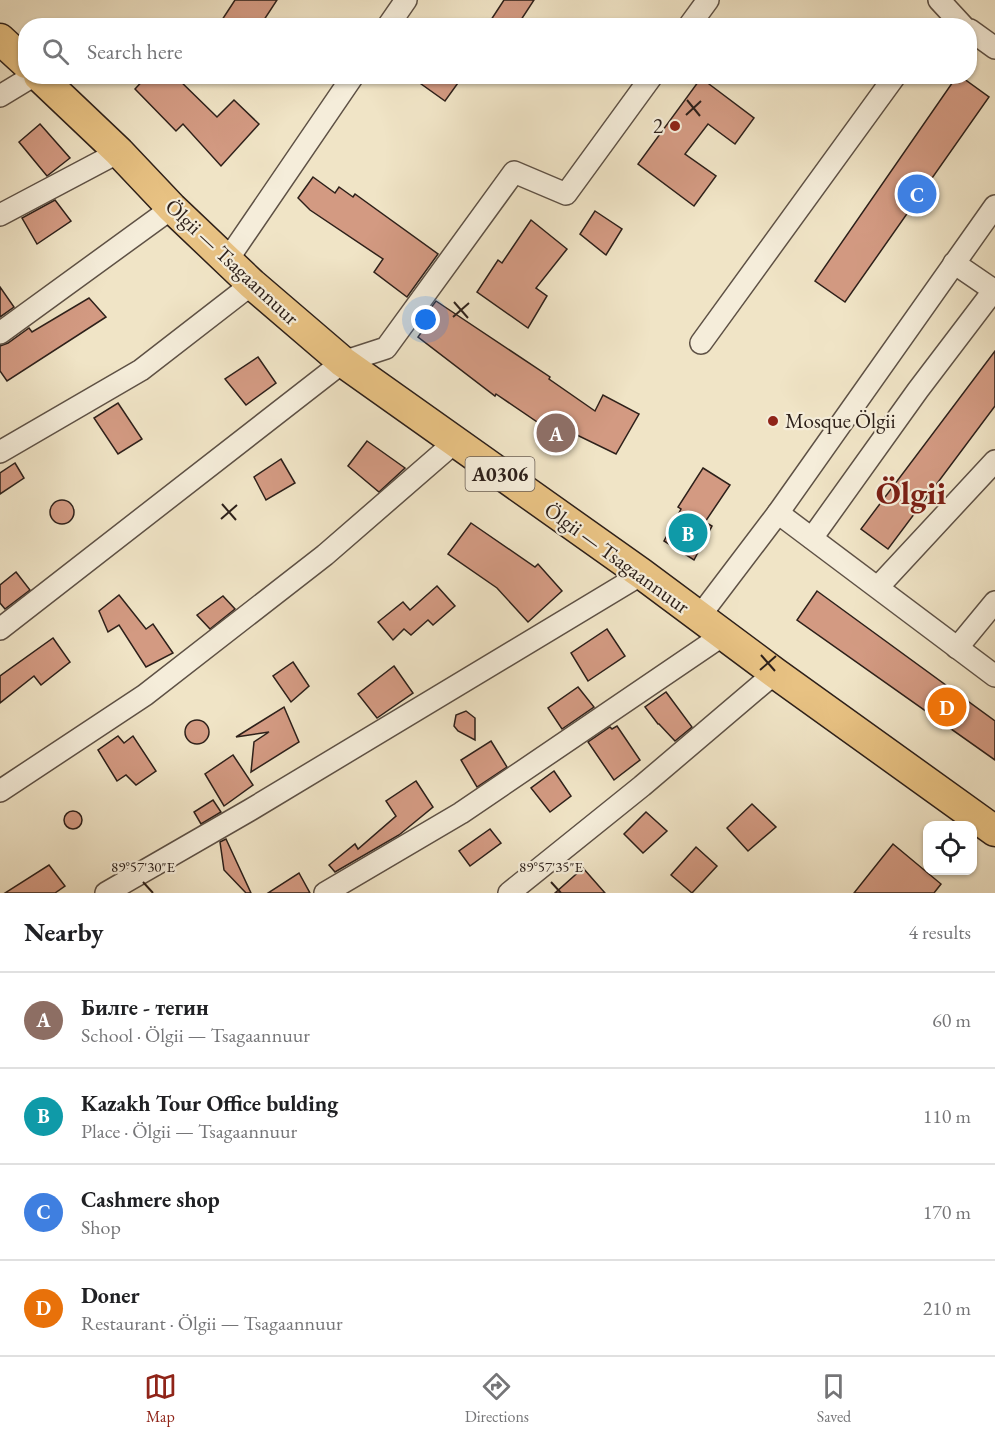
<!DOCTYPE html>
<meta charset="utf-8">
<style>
body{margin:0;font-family:"EB Garamond",serif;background:#f2f2f2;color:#202124}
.controls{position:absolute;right:18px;bottom:18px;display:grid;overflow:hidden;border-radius:12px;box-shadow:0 2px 4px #0004}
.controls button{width:54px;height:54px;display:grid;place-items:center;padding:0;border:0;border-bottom:2px solid #e0e0e0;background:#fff;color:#202124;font:30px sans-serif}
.you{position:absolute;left:426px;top:320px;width:21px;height:21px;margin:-15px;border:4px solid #fff;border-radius:50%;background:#1a73e8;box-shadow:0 0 0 9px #1a73e833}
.badge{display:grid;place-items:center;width:39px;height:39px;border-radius:50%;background:#8f2418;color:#fff;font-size:20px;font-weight:700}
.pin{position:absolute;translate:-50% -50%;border:3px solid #fff;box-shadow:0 2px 6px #0006}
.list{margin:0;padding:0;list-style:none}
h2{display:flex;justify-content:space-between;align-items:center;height:78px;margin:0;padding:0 24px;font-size:26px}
h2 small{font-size:20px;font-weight:400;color:#757577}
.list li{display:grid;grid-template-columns:39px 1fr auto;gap:18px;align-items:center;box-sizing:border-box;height:96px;padding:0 24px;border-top:2px solid #e0e0e0}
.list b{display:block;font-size:22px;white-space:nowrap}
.list p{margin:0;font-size:20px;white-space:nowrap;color:#757577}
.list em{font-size:20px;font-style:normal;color:#757577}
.icon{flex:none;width:33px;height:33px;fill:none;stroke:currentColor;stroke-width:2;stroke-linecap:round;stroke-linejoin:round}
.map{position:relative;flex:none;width:995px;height:893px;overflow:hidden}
.search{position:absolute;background:#fff;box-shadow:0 2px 4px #0004;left:18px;right:18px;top:18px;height:66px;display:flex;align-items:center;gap:15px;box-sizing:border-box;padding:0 21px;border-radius:24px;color:#757577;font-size:22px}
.sheet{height:462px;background:#fff}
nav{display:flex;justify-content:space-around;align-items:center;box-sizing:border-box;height:84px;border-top:2px solid #e0e0e0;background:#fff;font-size:16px;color:#757577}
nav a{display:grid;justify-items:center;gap:3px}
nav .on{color:#8f2418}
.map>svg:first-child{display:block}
.building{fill:#d39a82;stroke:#2d201a;stroke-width:1.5}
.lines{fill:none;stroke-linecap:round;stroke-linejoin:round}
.minor-casing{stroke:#5e5145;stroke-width:24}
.highway-casing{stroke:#2d201a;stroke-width:33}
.minor{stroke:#f5edda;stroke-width:21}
.highway{stroke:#e8c283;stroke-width:30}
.ticks{fill:none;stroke:#2d201a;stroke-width:2}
.poi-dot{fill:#8f2418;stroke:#f5edda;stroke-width:2}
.labels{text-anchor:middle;stroke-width:4.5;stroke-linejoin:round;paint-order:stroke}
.shield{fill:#f5edda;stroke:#695e54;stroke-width:1.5}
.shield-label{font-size:20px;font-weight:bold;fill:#2d201a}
.poi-label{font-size:21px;fill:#2d201a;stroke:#f5edda;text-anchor:end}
.street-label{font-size:21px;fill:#2d201a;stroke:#f5edda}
.town-label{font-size:33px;font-weight:bold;fill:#7a1f14;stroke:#f5edda}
.ticks-label{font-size:15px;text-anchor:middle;fill:#2d201a;stroke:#f5edda;stroke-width:4.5;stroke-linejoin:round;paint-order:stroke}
</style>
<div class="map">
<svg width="995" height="893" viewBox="0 0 995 893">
<rect width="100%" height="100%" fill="#f0e4c6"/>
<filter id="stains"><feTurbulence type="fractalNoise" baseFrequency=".00333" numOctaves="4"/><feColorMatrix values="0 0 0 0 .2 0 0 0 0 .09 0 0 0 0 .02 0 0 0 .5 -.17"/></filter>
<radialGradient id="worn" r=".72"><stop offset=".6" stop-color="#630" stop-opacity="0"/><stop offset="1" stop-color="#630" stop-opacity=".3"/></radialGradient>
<!-- building -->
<g class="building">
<path d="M235,0H277L260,26H218Z"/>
<path d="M504,0H534L517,26H487Z"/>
<path d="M147,76H175L217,117L234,100L259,124L221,166L183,124L176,131L135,89Z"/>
<path d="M410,76H463L445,101Z"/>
<path d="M957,76H960L989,97L845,302L815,281Z"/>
<path d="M701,78L754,118L735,144L708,124L685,154L716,176L694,206L638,164Z"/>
<path d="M40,124L70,158L47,176L19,142Z"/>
<path d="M313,177L335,193L339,187L353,197L355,194L438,254L407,297L374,272L383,259L310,210L298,198Z"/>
<path d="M55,200L71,221L37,244L22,218Z"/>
<path d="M595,211L622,229L606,255L580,234Z"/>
<path d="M531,220L567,249L536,288L547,296L528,328L477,292L498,260L502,263Z"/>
<path d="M0,287L14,307L0,317Z"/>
<path d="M89,298L106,317L7,381L0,371V346L8,343L29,328L32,332Z"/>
<path d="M436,301L550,377L549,379L595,411L603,395L639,414L616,454L577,435L571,445L496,394L495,396L418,337L432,317L427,313Z"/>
<path d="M995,351V406L888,549L861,529Z"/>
<path d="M258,357L276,383L246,405L225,379Z"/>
<path d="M118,403L142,439L118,454L94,418Z"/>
<path d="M367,441L405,468L379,492L348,466Z"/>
<path d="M281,459L295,483L266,500L254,477Z"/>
<path d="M15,463L24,478L0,494V473Z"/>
<path d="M703,468L730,485L705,522L712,526L694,560L664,541L681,509L678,507Z"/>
<circle cx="62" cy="512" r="12"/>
<path d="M471,523L535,567L538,564L562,591L528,622L497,588L448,554Z"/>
<path d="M16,572L30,590L5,609L0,603V585Z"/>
<path d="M437,586L455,606L433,625L428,620L411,635L404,629L393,640L378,622L403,602L410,610Z"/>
<path d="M817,591L995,721V760L797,620Z"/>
<path d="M119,595L146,629L153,624L173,653L146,667L119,625L108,632L99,611Z"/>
<path d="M223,596L235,609L210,629L197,615Z"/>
<path d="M607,629L625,656L588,681L571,653Z"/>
<path d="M53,638L70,662L41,685L34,676L0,703V676Z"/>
<path d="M293,662L309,686L291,702L273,676Z"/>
<path d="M394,666L413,693L377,718L358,694Z"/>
<path d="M578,687L594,707L562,729L548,708Z"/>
<path d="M666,692L692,727L675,741L659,724H658L645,707Z"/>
<path d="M284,707L299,742L251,772L254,742L269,732L236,737Z"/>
<path d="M466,711L475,718V740L458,731L454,726L456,715Z"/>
<circle cx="197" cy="732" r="12"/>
<path d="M617,726L640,760L614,780L588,742L610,727L612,729Z"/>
<path d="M118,736L124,743L133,736L156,771L136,785L126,775L117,781L98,750Z"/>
<path d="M491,741L507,767L477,787L461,760Z"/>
<path d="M233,755L253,785L224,806L205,774Z"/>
<path d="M554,771L571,796L550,812L531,788Z"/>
<path d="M416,781L433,807L399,835L335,872L329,865L355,844L358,849L396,816L386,801Z"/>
<path d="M213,800L221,812L201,824L194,812Z"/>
<path d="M752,804L776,827L748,851L727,828Z"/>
<circle cx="73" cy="820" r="9"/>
<path d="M646,812L667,831L643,853L624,834Z"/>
<path d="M490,829L501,843L470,866L459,851Z"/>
<path d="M226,839L251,893H246L224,870L220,842Z"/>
<path d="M893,844L941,884L934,893H854Z"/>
<path d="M696,847L717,866L692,893L671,875Z"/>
<path d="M49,865L65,886L55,893H5Z"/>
<path d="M583,868L605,893H555Z"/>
<path d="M299,873L310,893H268Z"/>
</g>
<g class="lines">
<!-- minor casing -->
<g class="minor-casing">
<g id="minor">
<path d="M939,0L963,26"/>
<path d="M388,26L406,0"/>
<path d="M689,26L708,0"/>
<path d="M970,30L995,48"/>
<path d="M0,96L33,76"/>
<path d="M0,215L119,152"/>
<path d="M228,259L353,76"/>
<path d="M954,263L995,291"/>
<path d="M0,333L172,208"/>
<path d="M701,343L895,76"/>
<path d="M0,452L141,370L252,284"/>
<path d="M778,513L995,676"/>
<path d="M812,538L918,390L994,290"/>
<path d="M878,587L995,461"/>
<path d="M699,617L778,513L995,206"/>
<path d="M0,629L343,362L386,348L514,172L566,194L652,76"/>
<path d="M957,648L995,602"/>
<path d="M0,791L145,695L325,555L454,443"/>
<path d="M106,893L250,810L642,574"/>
<path d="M325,893L461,813L723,635"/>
<path d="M509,893L642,786L775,673"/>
</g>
</g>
<!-- highway casing -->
<g class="highway-casing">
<g id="highway">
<path d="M0,39L26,63"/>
<path d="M39,76L119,152L172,208L252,284L343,362L642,574L775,673L995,831"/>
</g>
</g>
<!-- minor -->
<use href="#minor" class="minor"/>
<!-- highway -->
<use href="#highway" class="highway"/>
</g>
<!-- ticks -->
<path class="ticks" d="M687,100L700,116M686,115L701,101M454,302L468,318M453,317L469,303M222,504L236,520M221,519L237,505M761,655L775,671M760,670L776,656M143,882L153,893M551,882L561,893"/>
<!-- markers -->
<g class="poi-dot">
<circle cx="675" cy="126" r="6"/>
<circle cx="773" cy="421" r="6"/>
</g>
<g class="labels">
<!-- shield labels -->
<rect class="shield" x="465.5" y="457" width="69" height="34" rx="4.5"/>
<g class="shield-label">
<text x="500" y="481">A0306</text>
</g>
<!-- poi labels -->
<g class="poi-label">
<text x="663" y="133">2</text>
<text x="785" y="428" text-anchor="start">Mosque Ölgii</text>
</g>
<!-- street labels -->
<g class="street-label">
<text transform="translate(232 262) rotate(43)" y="7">Ölgii — Tsagaannuur</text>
<text transform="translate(617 558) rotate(36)" y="7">Ölgii — Tsagaannuur</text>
</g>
<!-- town labels -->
<g class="town-label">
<text x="911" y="504">Ölgii</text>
</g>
</g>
<g class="ticks-label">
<text x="143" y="872">89°57'30"E</text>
<text x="551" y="872">89°57'35"E</text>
</g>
<rect width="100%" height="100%" filter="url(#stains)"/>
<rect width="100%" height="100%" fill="url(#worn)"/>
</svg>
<div class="controls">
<button><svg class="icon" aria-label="locate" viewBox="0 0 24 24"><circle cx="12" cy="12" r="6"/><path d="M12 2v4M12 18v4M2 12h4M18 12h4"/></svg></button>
</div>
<div class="you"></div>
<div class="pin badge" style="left:556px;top:433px;background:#8d6e63">A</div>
<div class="pin badge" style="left:688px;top:533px;background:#0f9aa8">B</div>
<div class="pin badge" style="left:917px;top:194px;background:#3f7fe0">C</div>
<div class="pin badge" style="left:947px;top:707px;background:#e8710a">D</div>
<div class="search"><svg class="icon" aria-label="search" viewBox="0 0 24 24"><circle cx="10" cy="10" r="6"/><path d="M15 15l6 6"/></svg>Search here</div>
</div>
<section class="sheet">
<h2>Nearby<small>4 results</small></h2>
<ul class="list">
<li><span class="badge" style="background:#8d6e63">A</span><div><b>Билге - тегин</b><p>School · Ölgii — Tsagaannuur</p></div><em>60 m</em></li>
<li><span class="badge" style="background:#0f9aa8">B</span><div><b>Kazakh Tour Office bulding</b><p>Place · Ölgii — Tsagaannuur</p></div><em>110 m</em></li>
<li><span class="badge" style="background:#3f7fe0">C</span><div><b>Cashmere shop</b><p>Shop</p></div><em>170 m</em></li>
<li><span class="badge" style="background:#e8710a">D</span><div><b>Doner</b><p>Restaurant · Ölgii — Tsagaannuur</p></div><em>210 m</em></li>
</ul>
</section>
<nav>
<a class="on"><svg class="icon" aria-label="map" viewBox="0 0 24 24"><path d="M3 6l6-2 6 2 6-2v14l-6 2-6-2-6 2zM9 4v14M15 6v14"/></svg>Map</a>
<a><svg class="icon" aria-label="directions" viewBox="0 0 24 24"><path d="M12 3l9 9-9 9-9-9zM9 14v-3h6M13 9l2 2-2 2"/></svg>Directions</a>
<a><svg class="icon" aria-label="saved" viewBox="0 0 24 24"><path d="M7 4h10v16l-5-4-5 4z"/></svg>Saved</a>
</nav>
